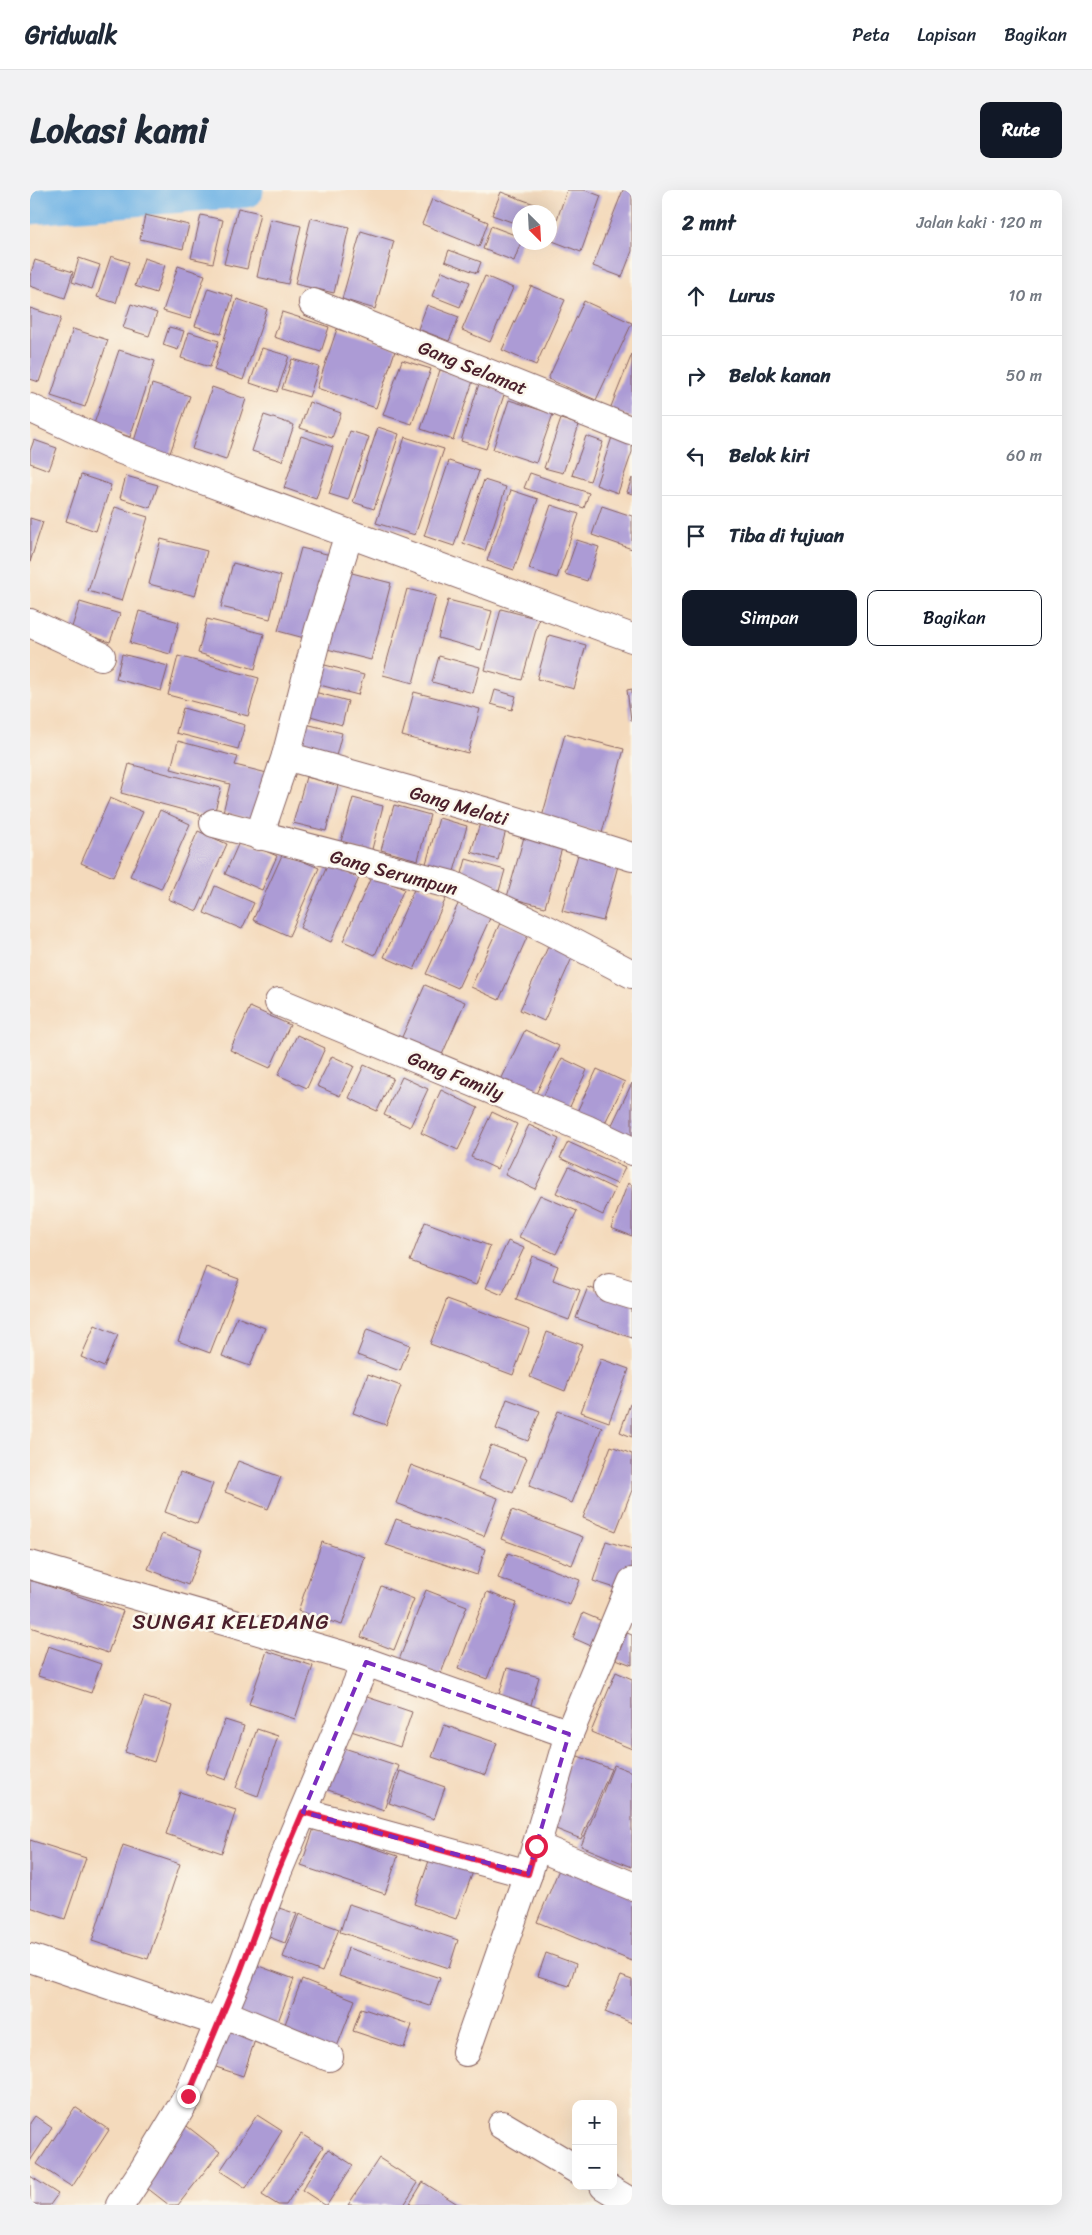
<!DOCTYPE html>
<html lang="id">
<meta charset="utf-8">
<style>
body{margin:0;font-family:Sriracha,sans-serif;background:#f2f2f3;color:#1f2937}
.controls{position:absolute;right:15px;bottom:15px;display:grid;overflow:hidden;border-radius:10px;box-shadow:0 5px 20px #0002}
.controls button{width:45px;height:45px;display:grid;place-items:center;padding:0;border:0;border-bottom:1px solid #e0e1e3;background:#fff;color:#1f2937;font:25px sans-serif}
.compass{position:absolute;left:482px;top:15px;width:45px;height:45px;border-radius:50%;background:#fff;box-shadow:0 5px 20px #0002;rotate:156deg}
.stop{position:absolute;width:15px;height:15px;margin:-11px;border:4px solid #e11d48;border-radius:50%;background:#fff}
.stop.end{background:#e11d48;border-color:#fff;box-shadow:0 1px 5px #0008}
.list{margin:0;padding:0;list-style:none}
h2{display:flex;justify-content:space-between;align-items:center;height:65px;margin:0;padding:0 20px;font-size:21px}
h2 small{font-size:16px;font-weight:400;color:#747a83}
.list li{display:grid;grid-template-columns:32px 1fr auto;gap:15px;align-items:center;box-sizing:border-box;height:80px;padding:0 20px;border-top:1px solid #e0e1e3}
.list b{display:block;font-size:19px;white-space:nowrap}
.list em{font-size:16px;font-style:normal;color:#747a83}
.actions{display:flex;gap:10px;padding:15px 20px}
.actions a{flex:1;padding:11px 0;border:1px solid #111827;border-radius:10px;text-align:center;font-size:18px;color:#111827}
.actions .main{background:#111827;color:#fff}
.icon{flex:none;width:28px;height:28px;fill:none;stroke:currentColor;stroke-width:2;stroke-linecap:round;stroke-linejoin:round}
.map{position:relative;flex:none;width:602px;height:2015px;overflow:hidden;border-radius:10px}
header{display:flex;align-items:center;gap:30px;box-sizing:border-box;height:70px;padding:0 25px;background:#fff;border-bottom:1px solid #e0e1e3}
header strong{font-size:24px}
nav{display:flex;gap:28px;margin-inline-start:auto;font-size:18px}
.intro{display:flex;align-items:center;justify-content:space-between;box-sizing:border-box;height:120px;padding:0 30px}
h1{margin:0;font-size:35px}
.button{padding:12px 22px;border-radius:10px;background:#111827;color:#fff;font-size:18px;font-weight:700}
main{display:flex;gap:30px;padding:0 30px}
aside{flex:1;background:#fff;border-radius:10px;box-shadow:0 5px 20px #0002}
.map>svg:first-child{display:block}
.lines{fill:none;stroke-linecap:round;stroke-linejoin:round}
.canal{stroke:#70b3e5;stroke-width:35}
.building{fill:#ac9bd5}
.minor-casing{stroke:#86605e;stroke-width:30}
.minor{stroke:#fff;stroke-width:28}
.route{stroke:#e11d48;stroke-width:6}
.marked{fill:none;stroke:#7b2cbf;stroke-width:4;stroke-dasharray:10 6;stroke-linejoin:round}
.labels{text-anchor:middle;stroke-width:5;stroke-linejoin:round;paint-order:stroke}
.street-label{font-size:19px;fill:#4a1f2b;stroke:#fbf7ec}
.quarter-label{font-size:21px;letter-spacing:1px;fill:#4a1f2b;stroke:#fbf7ec}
</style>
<header>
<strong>Gridwalk</strong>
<nav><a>Peta</a><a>Lapisan</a><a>Bagikan</a></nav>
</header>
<div class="intro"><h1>Lokasi kami</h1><a class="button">Rute</a></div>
<main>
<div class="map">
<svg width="602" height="2015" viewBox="0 0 602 2015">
<rect width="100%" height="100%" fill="#fbf7ec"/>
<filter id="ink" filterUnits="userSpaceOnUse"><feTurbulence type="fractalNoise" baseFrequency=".02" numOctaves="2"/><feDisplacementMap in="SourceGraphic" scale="10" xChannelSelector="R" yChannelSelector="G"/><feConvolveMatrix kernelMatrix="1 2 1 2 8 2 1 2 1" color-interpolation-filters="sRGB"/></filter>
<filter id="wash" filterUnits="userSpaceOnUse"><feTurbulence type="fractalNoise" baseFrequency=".0096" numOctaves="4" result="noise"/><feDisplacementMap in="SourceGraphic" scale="20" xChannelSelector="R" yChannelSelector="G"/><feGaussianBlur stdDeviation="1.12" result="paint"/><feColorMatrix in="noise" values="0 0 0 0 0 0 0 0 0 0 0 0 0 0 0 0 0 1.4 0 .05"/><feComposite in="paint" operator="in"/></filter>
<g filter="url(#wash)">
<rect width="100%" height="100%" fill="#f4dabc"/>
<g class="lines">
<!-- canal -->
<path class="canal" d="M0,17L216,0"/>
</g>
<g id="blocks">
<!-- building -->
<g class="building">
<path d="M537,0H555L571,6L551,62L520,50Z"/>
<path d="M593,0H602V61L592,87L563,76Z"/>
<path d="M471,2L507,15L504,22H490V35L462,25Z"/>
<path d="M402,9L458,32L449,57L392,34Z"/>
<path d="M208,18L230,23L217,79L194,74Z"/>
<path d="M115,25L159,35L153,59L110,49Z"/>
<path d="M171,25L193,30L183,73L161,68Z"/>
<path d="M281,28L319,37L304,103L265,94Z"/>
<path d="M240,29L271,36L258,94L227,87Z"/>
<path d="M461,36L490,47L491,52L484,71L453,59Z"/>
<path d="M331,41L364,51L345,119L312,109Z"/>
<path d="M419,60L451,72L447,83L415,71Z"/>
<path d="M81,66L99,72L86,113L67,107Z"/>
<path d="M49,68L70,75L62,99L42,92Z"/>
<path d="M114,68L135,75L126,103L105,96Z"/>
<path d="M5,70L43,82L35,108L0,96V86Z"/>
<path d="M148,76L175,85L160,129L133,121Z"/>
<path d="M412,81L440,92L430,117L402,106Z"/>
<path d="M455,86L483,98L460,152L432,140Z"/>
<path d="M501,96L535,110L506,175L472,160Z"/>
<path d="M178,98L203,106L191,144L165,136Z"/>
<path d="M207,109L237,119L213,190L184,180Z"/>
<path d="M554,111L602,133L566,210L518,189Z"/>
<path d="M101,114L127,123L119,146L93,138Z"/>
<path d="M397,115L429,127L419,151L388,139Z"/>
<path d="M0,118L31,128L9,192L0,189Z"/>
<path d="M252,122L299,137L291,162L244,147Z"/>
<path d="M139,137L154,141L148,160L133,155Z"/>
<path d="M43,139L78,150L55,217L21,206Z"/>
<path d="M307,139L366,158L346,218L287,198Z"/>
<path d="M159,142L189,151L180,177L151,168Z"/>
<path d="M232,158L259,166L247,202L220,193Z"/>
<path d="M89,160L125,171L100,247L64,234Z"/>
<path d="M602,164V228L580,219Z"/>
<path d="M262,169L289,177L279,207L252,199Z"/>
<path d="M372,170L401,179L382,234L353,225Z"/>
<path d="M410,180L443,191L423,250L391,239Z"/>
<path d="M122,194L160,206L139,266L103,254Z"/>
<path d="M449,194L475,202L456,259L431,251Z"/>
<path d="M182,197L216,209L196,270L162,259Z"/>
<path d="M479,210L523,224L506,273L463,259Z"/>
<path d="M279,212L311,223L302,248L270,238Z"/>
<path d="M234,225L264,235L252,271L222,261Z"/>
<path d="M531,229L549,235L533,283L514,278Z"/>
<path d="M348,237L369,244L344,319L323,312Z"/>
<path d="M320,241L339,247L318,310L299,304Z"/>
<path d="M271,246L303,257L286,309L254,298Z"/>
<path d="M556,246L573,252L560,291L542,285Z"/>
<path d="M375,247L414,259L385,345L346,333Z"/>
<path d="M582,247L602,253V262L588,303L566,295Z"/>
<path d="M4,250L27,258L19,280L0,273V261Z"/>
<path d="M419,271L449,281L424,356L394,346Z"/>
<path d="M500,283L559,303L554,318L494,298Z"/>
<path d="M51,285L81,295L66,341L36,331Z"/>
<path d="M96,286L128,295L120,318L90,308Z"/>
<path d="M602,288V304L597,302Z"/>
<path d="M454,290L476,297L455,361L433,353Z"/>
<path d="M481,300L508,309L484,380L457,371Z"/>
<path d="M521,315L549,324L527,388L499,379Z"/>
<path d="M572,316L602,326V359L562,345Z"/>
<path d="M85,317L118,327L92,411L58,401Z"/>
<path d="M0,328L13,332L0,372Z"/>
<path d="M131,349L177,361L165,406L119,394Z"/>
<path d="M547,350L569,357L557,391L535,384Z"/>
<path d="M271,358L301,365L278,449L248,441Z"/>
<path d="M203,373L251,386L240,429L191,417Z"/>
<path d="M318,382L361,393L341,470L297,459Z"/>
<path d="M377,399L406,406L383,493L353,485Z"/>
<path d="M418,410L462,421L451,460L408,448Z"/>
<path d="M50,412L90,424L80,452L41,440Z"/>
<path d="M471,419L509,429L492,490L455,480Z"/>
<path d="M109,421L149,432L140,464L100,453Z"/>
<path d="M177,429L234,444L225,479L168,463Z"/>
<path d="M519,445L556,455L544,499L507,489Z"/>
<path d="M92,464L138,476L131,501L86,489Z"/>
<path d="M148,466L229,488L218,526L138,505Z"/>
<path d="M409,466L450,477L443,503L402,492Z"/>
<path d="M287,473L334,485L328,505L282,493Z"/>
<path d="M602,499V530H601L597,500Z"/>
<path d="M277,500L318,511L312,535L270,523Z"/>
<path d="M465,500L486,506L482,520L461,514Z"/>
<path d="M384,502L450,519L438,563L372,546Z"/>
<path d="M153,518L215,535L208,559L146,543Z"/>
<path d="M268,532L312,543L305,570L261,558Z"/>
<path d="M535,544L594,559L572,643L512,627Z"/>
<path d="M148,551L208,567L205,575L241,584L228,631L193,622L200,594L141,579Z"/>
<path d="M99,574L191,598L183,628L91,603Z"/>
<path d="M276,587L308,595L296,641L263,633Z"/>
<path d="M80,608L113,622L83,687L51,673Z"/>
<path d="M323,608L353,616L341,663L310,655Z"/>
<path d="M364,615L400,625L388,670L351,660Z"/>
<path d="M130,620L160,634L131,699L100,686Z"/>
<path d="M409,628L437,636L423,685L395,677Z"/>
<path d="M450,633L476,640L468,670L441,662Z"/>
<path d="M168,641L197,654L167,721L138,709Z"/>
<path d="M494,647L532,658L515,717L477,707Z"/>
<path d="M210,650L247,666L232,700L195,684Z"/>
<path d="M549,661L589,672L573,731L532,721Z"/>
<path d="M253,663L289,678L259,746L223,730Z"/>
<path d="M436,669L475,680L469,701L430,691Z"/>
<path d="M298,674L329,688L301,752L270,738Z"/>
<path d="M342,685L374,699L345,765L313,751Z"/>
<path d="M386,695L416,708L384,780L354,767Z"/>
<path d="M185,696L224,713L212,739L174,723Z"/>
<path d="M429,712L461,726L428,798L396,784Z"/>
<path d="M470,733L498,745L469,810L441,797Z"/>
<path d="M521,750L545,761L514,831L490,820Z"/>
<path d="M395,795L435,812L408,874L368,856Z"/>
<path d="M220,817L260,835L240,878L200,860Z"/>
<path d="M495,840L529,856L503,910L469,894Z"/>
<path d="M267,845L295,858L277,898L248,885Z"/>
<path d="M302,866L324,876L310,906L287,896Z"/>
<path d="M532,868L557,880L537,923L511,911Z"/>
<path d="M334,875L363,888L347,921L319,908Z"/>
<path d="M567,879L595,892L572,939L545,926Z"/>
<path d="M372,887L398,899L380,937L354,925Z"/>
<path d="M602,893V946L578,943Z"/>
<path d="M411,900L448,918L428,960L391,943Z"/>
<path d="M462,922L487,934L467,979L441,967Z"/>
<path d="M499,935L529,949L505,999L475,985Z"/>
<path d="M538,952L595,978L587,994L530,968Z"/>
<path d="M539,977L585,999L573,1025L526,1003Z"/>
<path d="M598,993L602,995V1046L581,1038Z"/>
<path d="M510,1005L547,1021L526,1064L489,1047Z"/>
<path d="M395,1032L460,1056L446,1095L380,1071Z"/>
<path d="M478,1051L494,1058L472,1105L456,1098Z"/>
<path d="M502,1066L528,1076L523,1090L550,1100L539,1130L486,1110Z"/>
<path d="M176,1077L209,1089L180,1163L148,1151Z"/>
<path d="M558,1097L602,1114V1148L546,1128Z"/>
<path d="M417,1109L500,1139L483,1185L400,1154Z"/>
<path d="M207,1127L235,1138L220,1176L192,1166Z"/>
<path d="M65,1135L88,1145L74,1177L51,1167Z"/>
<path d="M337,1139L380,1155L370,1181L327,1165Z"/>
<path d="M517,1142L552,1155L535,1201L500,1187Z"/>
<path d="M571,1169L599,1179L579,1232L551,1222Z"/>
<path d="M338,1184L371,1196L356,1235L323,1223Z"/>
<path d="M477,1209L510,1221L498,1251L466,1239Z"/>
<path d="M600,1214H602V1247L590,1242Z"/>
<path d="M528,1221L572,1237L542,1313L499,1296Z"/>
<path d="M461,1255L497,1268L483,1303L448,1289Z"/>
<path d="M581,1256L602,1264V1300L586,1341L553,1328Z"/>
<path d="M208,1271L251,1287L238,1319L195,1302Z"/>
<path d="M381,1275L468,1308L454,1346L366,1313Z"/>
<path d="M150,1282L183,1294L167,1334L135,1322Z"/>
<path d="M482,1320L553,1347L542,1375L471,1349Z"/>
<path d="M366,1329L455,1359L447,1385L356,1355Z"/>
<path d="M132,1344L172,1359L158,1395L118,1379Z"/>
<path d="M576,1351L602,1359V1378L595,1401L563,1391Z"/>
<path d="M292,1352L335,1367L312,1435L268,1421Z"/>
<path d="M478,1363L550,1390L540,1415L468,1388Z"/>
<path d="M0,1390L93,1421L78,1463L0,1437Z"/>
<path d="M351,1396L384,1409L364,1460L331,1447Z"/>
<path d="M396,1400L437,1416L410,1486L369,1470Z"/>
<path d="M457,1402L487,1413L457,1489L428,1478Z"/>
<path d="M553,1423L579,1434L568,1459L543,1448Z"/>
<path d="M597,1443L602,1445V1475L586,1469Z"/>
<path d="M18,1456L71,1474L61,1503L8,1486Z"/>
<path d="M237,1461L283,1476L265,1529L219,1514Z"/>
<path d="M477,1478L509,1487L500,1518L468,1508Z"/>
<path d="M586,1482L602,1489V1559L561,1542Z"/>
<path d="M325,1503L382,1522L370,1557L312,1538Z"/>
<path d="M114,1507L142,1516L124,1572L95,1562Z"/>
<path d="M195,1530L214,1536L196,1590L176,1583Z"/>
<path d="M414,1535L467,1553L456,1585L402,1567Z"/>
<path d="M227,1539L248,1546L228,1606L206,1598Z"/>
<path d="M302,1554L369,1576L354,1620L287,1596Z"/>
<path d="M543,1564L581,1579L551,1649L516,1635Z"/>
<path d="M584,1575L602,1582V1677L551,1656Z"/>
<path d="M370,1581L415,1597L404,1629L359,1613Z"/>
<path d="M150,1602L206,1620L192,1663L136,1644Z"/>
<path d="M284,1638L368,1666L355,1704L271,1676Z"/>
<path d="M0,1650L56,1668L35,1729L0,1717Z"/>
<path d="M93,1655L150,1674L118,1769L62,1751Z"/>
<path d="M402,1662L445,1676L426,1729L384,1714Z"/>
<path d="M530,1677L602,1707V1771L507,1732Z"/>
<path d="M237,1714L267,1724L255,1753L226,1742Z"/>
<path d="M319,1714L428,1750L419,1778L310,1742Z"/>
<path d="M269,1724L309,1739L292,1782L253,1767Z"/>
<path d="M318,1758L410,1788L400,1816L309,1786Z"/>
<path d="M516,1763L546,1774L539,1796L508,1786Z"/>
<path d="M218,1772L264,1789L246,1837L200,1820Z"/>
<path d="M591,1786L602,1790V1833L575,1822Z"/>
<path d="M272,1789L325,1810L305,1862L252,1842Z"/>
<path d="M331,1818L382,1835L374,1858L323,1841Z"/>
<path d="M195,1830L228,1841L213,1886L180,1875Z"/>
<path d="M45,1917L79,1940L42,1997L7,1974Z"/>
<path d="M227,1925L252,1941L216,1998L190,1981Z"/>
<path d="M5,1926L22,1938L0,1971V1933Z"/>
<path d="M153,1933L190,1962L148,2015H139L108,1991Z"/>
<path d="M271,1944L293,1957L256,2015H248L232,2005Z"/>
<path d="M298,1959L323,1975L297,2015H295L272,2000Z"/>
<path d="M349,1968L388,1993L374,2015H318Z"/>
<path d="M0,1986L28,2004L20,2015H0Z"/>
<path d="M393,1992L429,2015H379Z"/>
</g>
</g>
</g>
<g filter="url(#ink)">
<use href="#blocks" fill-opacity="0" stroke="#86605e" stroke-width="1"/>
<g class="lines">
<!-- minor casing -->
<g class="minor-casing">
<g id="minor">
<path d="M283,113L602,241"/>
<path d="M0,218L86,258L602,448"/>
<path d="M0,433L71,466"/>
<path d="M256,566L461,623L602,667"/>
<path d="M184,633L422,695L518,740L602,784"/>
<path d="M229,646L256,566L289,439L319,344"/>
<path d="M249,812L556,939L602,961"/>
<path d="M579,1098L602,1105"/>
<path d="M0,1375L336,1472L539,1544"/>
<path d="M273,1622L498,1684"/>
<path d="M506,1656L602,1696"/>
<path d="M0,1768L188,1832"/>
<path d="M192,1823L299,1867"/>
<path d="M436,1862L498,1684L539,1544L602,1392"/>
<path d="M472,1935L546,1979"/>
<path d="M574,1996L602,2013"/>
<path d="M90,2015L114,1979L158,1906L210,1783L247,1683L336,1472"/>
</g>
</g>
<!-- minor -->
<use href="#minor" class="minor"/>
</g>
</g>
<g class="lines" filter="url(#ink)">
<!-- route -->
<path class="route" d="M158,1906L210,1782L247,1683L273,1622L498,1684L506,1656"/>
</g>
<!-- marked area -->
<path class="marked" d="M336,1472L539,1544L498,1684L273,1622Z"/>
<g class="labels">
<!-- street labels -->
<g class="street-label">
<text transform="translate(443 177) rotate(22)" y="7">Gang Selamat</text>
<text transform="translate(429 615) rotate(16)" y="7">Gang Melati</text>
<text transform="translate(364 682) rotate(15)" y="7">Gang Serumpun</text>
<text transform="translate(426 885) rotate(22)" y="7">Gang Family</text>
</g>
<!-- quarter labels -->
<g class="quarter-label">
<text x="201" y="1439">SUNGAI KELEDANG</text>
</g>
</g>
</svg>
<div class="controls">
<button>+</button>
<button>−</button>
</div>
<svg class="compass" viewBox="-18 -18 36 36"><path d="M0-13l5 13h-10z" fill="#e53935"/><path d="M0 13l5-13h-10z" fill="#747a83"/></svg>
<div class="stop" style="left:506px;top:1656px"></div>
<div class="stop end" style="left:158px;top:1906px"></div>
</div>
<aside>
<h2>2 mnt<small>Jalan kaki · 120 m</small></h2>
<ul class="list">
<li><svg class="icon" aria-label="ahead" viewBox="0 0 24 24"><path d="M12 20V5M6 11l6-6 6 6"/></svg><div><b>Lurus</b></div><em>10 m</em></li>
<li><svg class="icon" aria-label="right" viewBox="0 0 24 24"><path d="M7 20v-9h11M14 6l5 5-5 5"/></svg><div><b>Belok kanan</b></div><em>50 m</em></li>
<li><svg class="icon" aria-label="left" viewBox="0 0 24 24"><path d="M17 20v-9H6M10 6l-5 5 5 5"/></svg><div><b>Belok kiri</b></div><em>60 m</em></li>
<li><svg class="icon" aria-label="arrive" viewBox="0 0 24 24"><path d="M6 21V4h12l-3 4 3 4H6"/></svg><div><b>Tiba di tujuan</b></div></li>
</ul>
<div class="actions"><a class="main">Simpan</a><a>Bagikan</a></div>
</aside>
</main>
